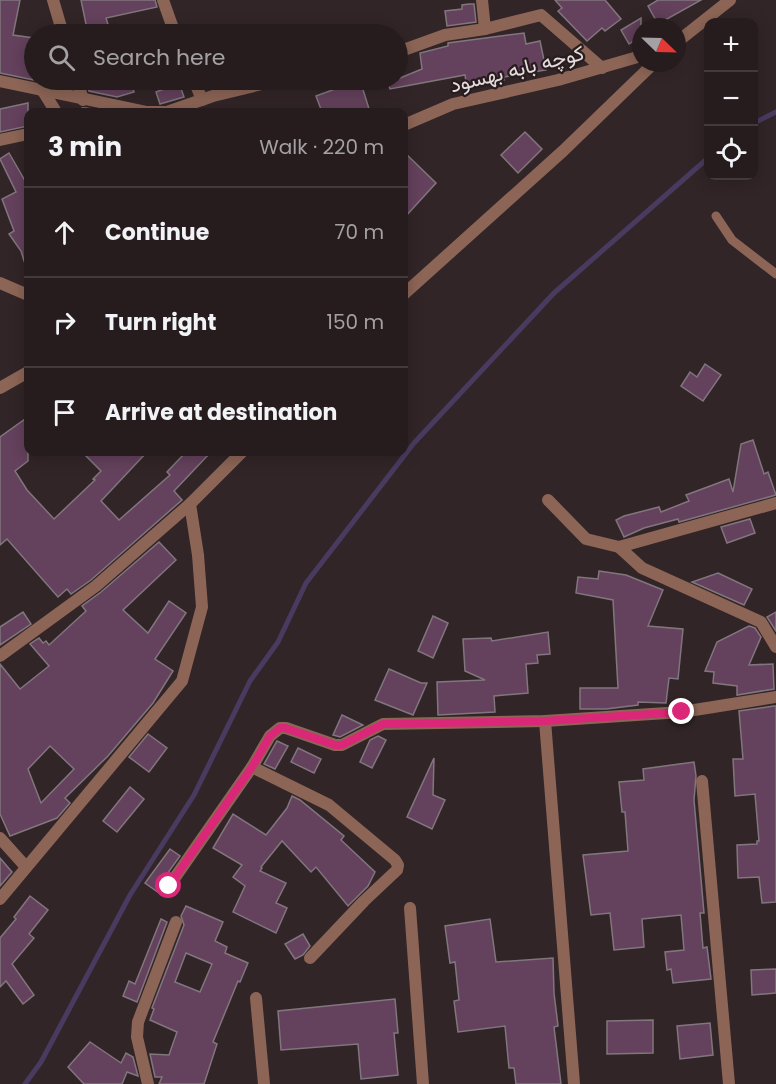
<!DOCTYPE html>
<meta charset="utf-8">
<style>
body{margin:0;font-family:Poppins,Vazirmatn,sans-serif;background:#2e2526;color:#f1f3f6}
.controls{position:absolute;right:18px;top:18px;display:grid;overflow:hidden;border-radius:12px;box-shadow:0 3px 15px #0003}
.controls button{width:54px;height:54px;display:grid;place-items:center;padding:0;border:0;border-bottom:2px solid #423a3b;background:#261c1d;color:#f1f3f6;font:30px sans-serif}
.compass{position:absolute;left:632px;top:18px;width:54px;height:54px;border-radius:50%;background:#261c1d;box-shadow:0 3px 15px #0003;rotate:113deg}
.stop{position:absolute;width:18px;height:18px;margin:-14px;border:4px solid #db2777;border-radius:50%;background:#fff}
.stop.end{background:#db2777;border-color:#fff;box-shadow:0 2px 6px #0008}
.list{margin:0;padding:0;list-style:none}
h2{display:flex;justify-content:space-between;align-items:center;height:78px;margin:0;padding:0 24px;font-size:26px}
h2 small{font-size:20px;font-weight:400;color:#a4a1a4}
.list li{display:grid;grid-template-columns:39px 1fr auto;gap:18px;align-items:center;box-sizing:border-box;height:90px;padding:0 24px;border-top:2px solid #423a3b}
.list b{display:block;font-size:22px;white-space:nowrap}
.list em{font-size:20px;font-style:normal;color:#a4a1a4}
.icon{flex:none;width:33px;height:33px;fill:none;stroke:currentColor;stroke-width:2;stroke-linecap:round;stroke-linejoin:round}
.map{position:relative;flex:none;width:776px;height:1084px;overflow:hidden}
.search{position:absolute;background:#261c1d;box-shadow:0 3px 15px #0003;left:24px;top:24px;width:384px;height:66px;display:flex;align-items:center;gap:15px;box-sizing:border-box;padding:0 21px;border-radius:33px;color:#a4a1a4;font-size:22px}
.panel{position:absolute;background:#261c1d;box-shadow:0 3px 15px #0003;left:24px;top:108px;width:384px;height:348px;border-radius:12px}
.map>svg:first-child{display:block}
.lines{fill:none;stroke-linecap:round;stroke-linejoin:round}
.stream{stroke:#493b60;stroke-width:5}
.building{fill:#64415c;stroke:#81767e;stroke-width:1.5;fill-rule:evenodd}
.lane{stroke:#8c6556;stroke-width:9}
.street{stroke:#8c6556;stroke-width:12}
.route{stroke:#db2777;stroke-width:8}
.labels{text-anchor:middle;stroke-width:4.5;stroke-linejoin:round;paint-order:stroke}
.street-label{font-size:21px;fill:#e4dcdd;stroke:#281c1e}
</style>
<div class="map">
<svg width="776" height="1084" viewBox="0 0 776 1084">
<rect width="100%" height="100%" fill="#322527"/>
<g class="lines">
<!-- stream -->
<g class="stream">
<path d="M754,123L776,112"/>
<path d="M25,1084L41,1062L130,895L194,795L250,681L278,642L306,583L414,443L554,293L708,158"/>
</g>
</g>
<!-- building -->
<g class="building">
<path d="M0,0H20L13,35L34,38V80L0,73Z"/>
<path d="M81,0H155L157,7L106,18L111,34H88Z"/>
<path d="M555,0H605L621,19L605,31L602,28L587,41L558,11L562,8Z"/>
<path d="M658,0H701L658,24L648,6Z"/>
<path d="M469,4H474L476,22L447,26L445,11L462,9V5Z"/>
<path d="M641,18V36L629,44L621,30Z"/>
<path d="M524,33L526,44L540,41L546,70L504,77V80L467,89L465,75L390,89L388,83L422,69L420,53L448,46V43Z"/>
<path d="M40,80H69L71,87L39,81Z"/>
<path d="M85,80H131L134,92L117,97L89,91Z"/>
<path d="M170,80H178L184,97L160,104L156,92L164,89L162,82Z"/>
<path d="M360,80L370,112H322L316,96Z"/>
<path d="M28,103V126L0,132V109Z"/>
<path d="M82,108H86L109,112H81Z"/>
<path d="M525,132L542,149L518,173L501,155Z"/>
<path d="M404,152L436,183L404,218Z"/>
<path d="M9,153L28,186V266L26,267L21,251L9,234L14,231L2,199L16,192L0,159Z"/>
<path d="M705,364L721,375L703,401L681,386L690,372L697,377Z"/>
<path d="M28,417V461L15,471L27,490L54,519L95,480L93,479L101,471L82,452H147L101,501L119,520L170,475L167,472L186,452H211L174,491L182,500L91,580L71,594L67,589L58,597L7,539L0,545V437Z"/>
<path d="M753,440L764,474L768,472L776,495L679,522L678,519L644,528L624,537L616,520L624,516L659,507L661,512L689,501L686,495L729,479L733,492L741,444Z"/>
<path d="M750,519L755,533L727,543L721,527Z"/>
<path d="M159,542L176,560L123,610L148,633L169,601L186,613L155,659L173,671L153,703L108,756L65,798L70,803L57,818L10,836L0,814V664L20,689L49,666L30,644L39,638L43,643L46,641L49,645L86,611L82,606L101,592ZM50,746L74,769L41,803L28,769Z"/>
<path d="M599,571L626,575L663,590L648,626L683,629L678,679L669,678L666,703L638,702V705L606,709H580V688H618L613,600L576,593L578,577L598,579Z"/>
<path d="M718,573L752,589L744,605L692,582Z"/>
<path d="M23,612L31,624L0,645V627Z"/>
<path d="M776,612V631L767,617Z"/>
<path d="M433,616L448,623L433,658L418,651Z"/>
<path d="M749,626L755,628L761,637L749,665L773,664L774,689L737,695V686L713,683L714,672L705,671L717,642Z"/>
<path d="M548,632L550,654L537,655L538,663L526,664L528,693L494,696L495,712L438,715L437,682L485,680L465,671L463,639L491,638L492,641Z"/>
<path d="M389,669L421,683H427L413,715L375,700Z"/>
<path d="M774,706H776V902L762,903L759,877L738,878L737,845L757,844V841H759L755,794L735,796L733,759H743L739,711Z"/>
<path d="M342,715L363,725L340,737L333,735Z"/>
<path d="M148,734L167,748L149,772L129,757Z"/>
<path d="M378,736L386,740L372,768L360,762L370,740Z"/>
<path d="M277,741L288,746L275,769L264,764Z"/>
<path d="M298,748L321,759L314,773L291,762Z"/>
<path d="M434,758L433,795L445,800L432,829L407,817Z"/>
<path d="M694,762L696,776L694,800L704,913H700L703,948L707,947L711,979L673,983L671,969L667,970L665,952L684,950L681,915L642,919L644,947L614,950L610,913L591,915L583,855L628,851L625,812H622L619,782L644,780L643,769Z"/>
<path d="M130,787L144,799L117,832L103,821Z"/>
<path d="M292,796L300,800L344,836L341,840L375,872L368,886L348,906L316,867L311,872L282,841L261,867L262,868L260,871L286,883L276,903L287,908L276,933L233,912L245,886L233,877L242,865L213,848L233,814L266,835L287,808Z"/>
<path d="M170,849L180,856L162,881L161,889L159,893L145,883Z"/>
<path d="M0,858L12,872L0,886Z"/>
<path d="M30,896L48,910L29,934L34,938L12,964L34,995L23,1004L6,981L0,987V938L16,919L14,917Z"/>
<path d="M186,906L223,922L215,941L227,947L225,953L248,963L240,982L238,981L213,1042L217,1044L204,1084H159L162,1077H155L150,1054L169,1055L177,1032L150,1020L154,1009L152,1008L184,925L181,916ZM186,953L212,964L200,992L175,982Z"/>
<path d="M161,919L167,922L137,1002L123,996L129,981L135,984Z"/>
<path d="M490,919L496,962L553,958L554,993L558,1026L554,1027L561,1084H516L514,1068H509L505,1026L458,1032L454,1001L459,1000L455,962L450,963L445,926Z"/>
<path d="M303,934L310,946L303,955L295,959L285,944Z"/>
<path d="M776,969V993L752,995L751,970Z"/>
<path d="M395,999L398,1033H394L398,1075L361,1079L358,1044L281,1050L278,1011Z"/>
<path d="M653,1020V1053L607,1054V1021Z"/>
<path d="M710,1023L713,1055L680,1059L677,1026Z"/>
<path d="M90,1042L121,1063L126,1053L133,1057L138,1076L127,1072L122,1084H84L68,1067Z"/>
</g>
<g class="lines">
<!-- lane -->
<path class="lane" d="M716,216L732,240L776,274"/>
<!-- street -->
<g class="street">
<path d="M53,0L63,34"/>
<path d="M163,0L175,34"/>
<path d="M482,0L485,29"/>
<path d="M677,42L730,0"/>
<path d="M398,52L445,35L485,29L541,15L602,68"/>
<path d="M77,80L83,100"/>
<path d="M194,80L202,100"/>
<path d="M0,81L147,112H167L213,96L266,83L299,80"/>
<path d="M43,91L56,112"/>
<path d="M404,125L453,104L558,80L641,56"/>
<path d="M0,140L28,134"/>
<path d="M0,283L28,295"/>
<path d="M404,294L563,151L654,63"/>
<path d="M0,388L28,372"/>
<path d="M548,500L586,539L619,547L776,503"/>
<path d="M619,547L642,568L761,622L776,647"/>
<path d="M0,656L96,586L190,504L242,452"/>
<path d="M545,721L574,1084"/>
<path d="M252,767L329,805L395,860L398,865L397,870L364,901L310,958"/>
<path d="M702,781L729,1084"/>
<path d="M0,838L26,867"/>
<path d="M169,886L252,767L270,736L280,728H286L335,745H342L383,724L545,721L682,712L776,697"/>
<path d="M0,899L182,681L202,607L198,555L190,504"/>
<path d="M410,908L423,1084"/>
<path d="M256,998L264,1084"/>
<path d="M148,1084L137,1037L138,1022L176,922"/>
</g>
</g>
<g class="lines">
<!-- route -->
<path class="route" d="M169,886L252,767L270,736L280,728H285L335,745H342L383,724L545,721L682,712"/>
</g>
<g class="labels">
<!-- street labels -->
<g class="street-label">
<text transform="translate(517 69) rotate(-14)" y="7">کوچه بابه بهسود</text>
</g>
</g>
</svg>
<div class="controls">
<button>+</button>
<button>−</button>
<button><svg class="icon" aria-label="locate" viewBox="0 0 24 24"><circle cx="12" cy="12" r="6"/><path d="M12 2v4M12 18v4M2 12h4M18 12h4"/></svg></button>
</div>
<svg class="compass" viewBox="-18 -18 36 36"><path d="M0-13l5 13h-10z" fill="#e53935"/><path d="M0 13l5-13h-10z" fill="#a4a1a4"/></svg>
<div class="stop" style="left:169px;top:886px"></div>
<div class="stop end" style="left:682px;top:712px"></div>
<div class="search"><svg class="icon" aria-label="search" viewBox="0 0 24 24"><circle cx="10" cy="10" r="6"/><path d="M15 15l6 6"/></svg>Search here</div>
<section class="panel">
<h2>3 min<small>Walk · 220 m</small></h2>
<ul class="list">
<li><svg class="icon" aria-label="ahead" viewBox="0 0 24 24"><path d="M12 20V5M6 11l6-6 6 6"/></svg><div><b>Continue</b></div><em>70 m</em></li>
<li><svg class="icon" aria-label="right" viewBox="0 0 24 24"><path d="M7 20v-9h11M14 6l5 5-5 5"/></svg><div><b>Turn right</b></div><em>150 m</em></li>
<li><svg class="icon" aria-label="arrive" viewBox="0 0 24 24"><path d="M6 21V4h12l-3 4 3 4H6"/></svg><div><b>Arrive at destination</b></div></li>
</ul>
</section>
</div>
